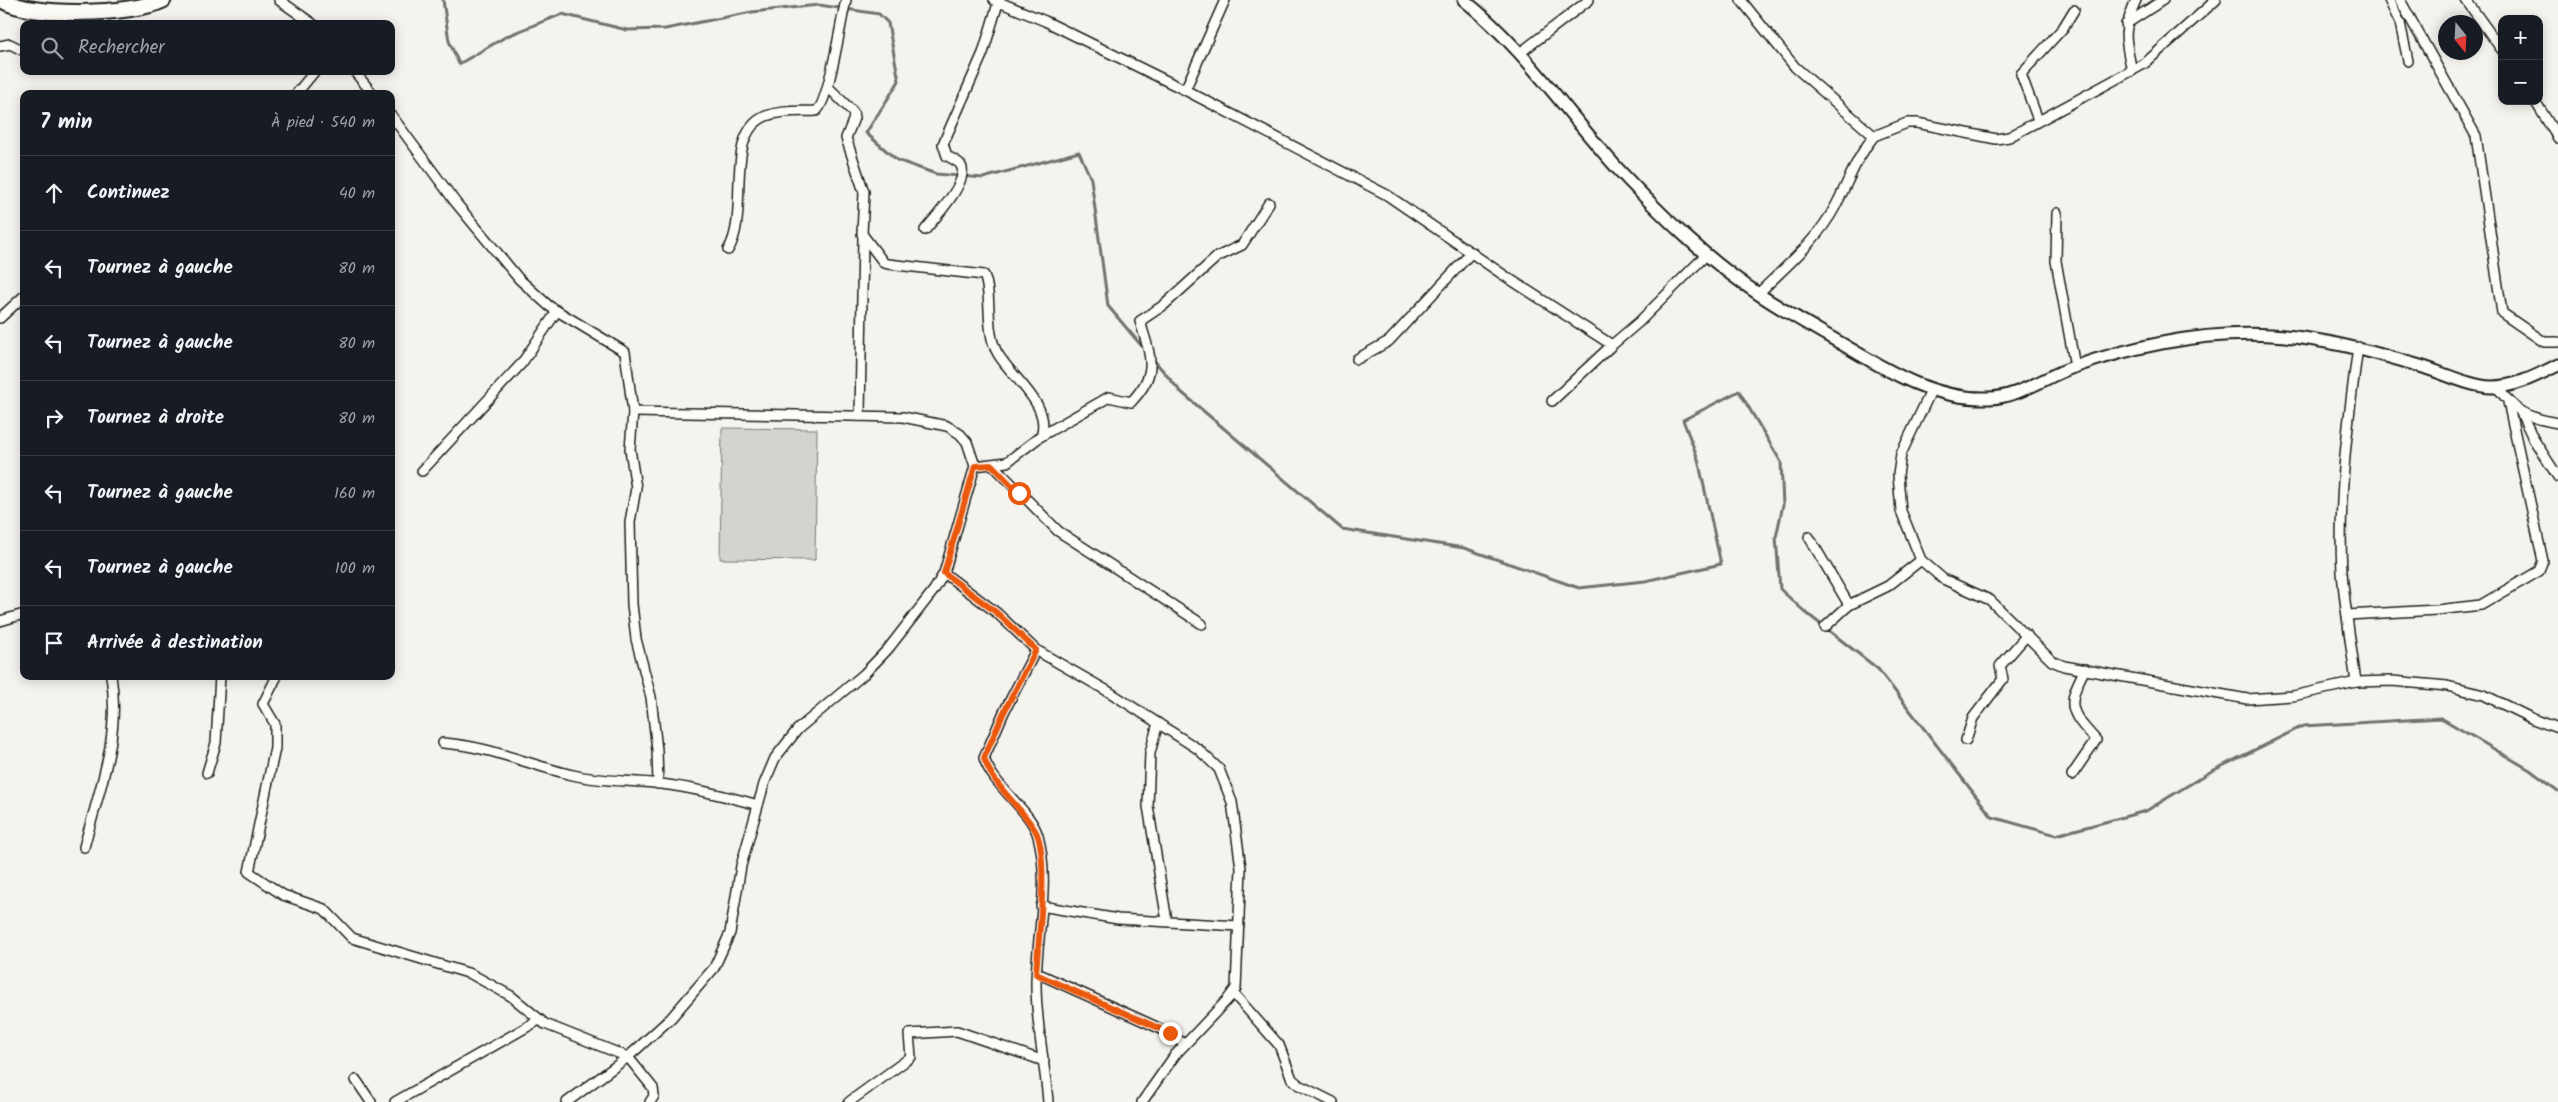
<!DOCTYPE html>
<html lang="fr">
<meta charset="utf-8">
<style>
body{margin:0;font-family:Kalam,sans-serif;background:#20242c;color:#f1f3f6}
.controls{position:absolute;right:15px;top:15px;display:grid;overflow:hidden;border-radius:10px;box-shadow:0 2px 12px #0003}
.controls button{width:45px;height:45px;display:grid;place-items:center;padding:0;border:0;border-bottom:1px solid #363941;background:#171b24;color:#f1f3f6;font:25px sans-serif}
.compass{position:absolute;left:2438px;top:15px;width:45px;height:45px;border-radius:50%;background:#171b24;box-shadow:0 2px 12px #0003;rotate:162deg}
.stop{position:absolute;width:15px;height:15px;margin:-11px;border:4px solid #ea580c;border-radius:50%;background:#fff}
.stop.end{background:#ea580c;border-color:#fff;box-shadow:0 1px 5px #0008}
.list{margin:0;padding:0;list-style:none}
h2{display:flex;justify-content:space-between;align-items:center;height:65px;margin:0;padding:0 20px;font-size:21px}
h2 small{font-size:16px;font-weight:400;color:#9ea1a6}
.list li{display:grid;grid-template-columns:32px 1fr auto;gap:15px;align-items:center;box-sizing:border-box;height:75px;padding:0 20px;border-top:1px solid #363941}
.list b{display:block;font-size:19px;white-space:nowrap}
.list em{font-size:16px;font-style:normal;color:#9ea1a6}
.icon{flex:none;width:28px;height:28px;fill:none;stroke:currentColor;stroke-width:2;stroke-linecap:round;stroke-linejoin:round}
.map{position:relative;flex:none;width:2558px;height:1102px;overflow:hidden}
.search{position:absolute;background:#171b24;box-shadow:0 2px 12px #0003;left:20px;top:20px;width:375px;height:55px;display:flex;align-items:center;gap:12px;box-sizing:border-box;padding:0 18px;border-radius:10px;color:#9ea1a6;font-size:19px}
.panel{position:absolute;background:#171b24;box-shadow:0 2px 12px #0003;left:20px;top:90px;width:375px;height:590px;border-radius:10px}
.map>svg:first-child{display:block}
.green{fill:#d4d3cf;stroke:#787876}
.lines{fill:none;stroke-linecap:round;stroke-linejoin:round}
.stream{stroke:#72716f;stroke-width:3}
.minor-casing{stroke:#1c1c1c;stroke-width:12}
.tertiary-casing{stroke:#1c1c1c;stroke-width:15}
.trunk-casing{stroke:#1c1c1c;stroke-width:19}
.minor{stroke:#fdfcf7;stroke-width:9}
.tertiary{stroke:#fdfcf7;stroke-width:11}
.trunk{stroke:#fdfcf7;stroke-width:15}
.route{stroke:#ea580c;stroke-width:6}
</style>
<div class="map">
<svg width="2558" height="1102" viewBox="0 0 2558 1102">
<rect width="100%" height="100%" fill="#f4f3ee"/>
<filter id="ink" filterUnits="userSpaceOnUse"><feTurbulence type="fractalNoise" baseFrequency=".02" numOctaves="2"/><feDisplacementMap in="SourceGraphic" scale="10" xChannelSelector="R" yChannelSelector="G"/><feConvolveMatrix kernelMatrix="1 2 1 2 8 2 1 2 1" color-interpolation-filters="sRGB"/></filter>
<g filter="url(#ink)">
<!-- green -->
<path class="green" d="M722,428L817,429L815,560L720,559Z"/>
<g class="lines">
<!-- stream -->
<g class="stream">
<path d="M443,0L449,41L459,64L507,36L562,14L627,30L665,29L752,12L819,5L879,14L888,23L899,81L866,133L897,160L936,174L983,178L1079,152L1091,179L1108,306L1145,350"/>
<path d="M1153,359L1180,391L1342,529L1464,548L1579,588L1645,581L1721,564L1698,459L1683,420L1739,391L1781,462L1783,505L1776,537L1780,589L1805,612L1878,669L1992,817L2056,835L2146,811L2210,772L2303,726L2441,718L2530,770L2558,791"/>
</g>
<!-- minor casing -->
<g class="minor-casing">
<g id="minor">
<path d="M279,0L313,24"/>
<path d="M994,0L1045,21L1185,90L1387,195L1505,276L1612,345L1639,322L1706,255"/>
<path d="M1741,0L1795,67L1874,136C1856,158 1848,183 1835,207C1817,241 1785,267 1758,294"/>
<path d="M2389,0L2400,23L2408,61"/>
<path d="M2400,0L2476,136L2502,313L2544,342H2558"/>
<path d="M2466,0L2502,50"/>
<path d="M2126,24L2163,0"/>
<path d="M0,46L10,44L24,51"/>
<path d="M1520,53L1589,0"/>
<path d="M354,71L373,94"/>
<path d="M2132,71C2125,38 2122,32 2136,0"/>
<path d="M828,87L853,112L854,118L846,138L864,192L862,234L884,263L888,264L984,275C993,295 984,331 998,354C1012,378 1052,405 1041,436L1007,462L975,466"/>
<path d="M1185,90L1225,0"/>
<path d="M296,94L315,71"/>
<path d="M2535,101L2558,138"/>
<path d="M391,115L456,203L519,279L549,306L625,352L633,412L903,417L947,426L960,434L967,442L975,466L944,573L934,590L888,649L864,674L798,729L775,758L764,784L741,866L730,933L714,968L671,1018L628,1057L567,1102"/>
<path d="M2038,120L2021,74L2063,28L2074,10"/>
<path d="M1874,136L1907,123H1917L1996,139L2009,137L2144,64L2216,0"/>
<path d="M2057,213L2056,261L2075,367"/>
<path d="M925,230C934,219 972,179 960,164C957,161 951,158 947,156L943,144L983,53L999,0"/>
<path d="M728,250C751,214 722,134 766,116C782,110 800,112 816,111C829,104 841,19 846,0"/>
<path d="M0,318L24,296"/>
<path d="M1357,359L1389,341L1472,252"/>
<path d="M2497,387C2516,412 2527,418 2558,423"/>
<path d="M1931,391L1901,454L1898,475L1901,511L1921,560L1943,579L1990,600L2052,661L2064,666L2247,699L2293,696L2356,682L2392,681L2447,686L2484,695L2533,719L2558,728"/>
<path d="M1552,401L1612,345"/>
<path d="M633,412L630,449L636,488L630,522L632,604L636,639L651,697L657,750L658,784"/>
<path d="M2521,413L2534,440L2558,477"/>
<path d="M860,416L863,237"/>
<path d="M1041,436L1109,397L1131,402C1160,372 1150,356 1140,321L1164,305L1217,257L1242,245L1269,203"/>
<path d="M993,465L1058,531L1202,624"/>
<path d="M422,471L522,363L557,311"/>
<path d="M1809,537L1849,605"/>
<path d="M944,573L997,613L1036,650L1004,712L984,758C993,787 1031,810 1038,836C1051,884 1036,936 1036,985C1036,1024 1045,1063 1048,1102"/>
<path d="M2347,615L2437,610L2481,605L2539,571L2543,561L2508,402"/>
<path d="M0,621L24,614"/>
<path d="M1825,627L1849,605L1888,586L1921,560"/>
<path d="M1036,650L1111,693L1198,749L1219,769L1232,802L1241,868L1236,988L1228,999L1175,1055L1142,1102"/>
<path d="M277,676L263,704L275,724V748L249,872L283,895L324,909L352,938L471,974L511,996L545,1024L628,1057L653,1088L654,1096L650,1102"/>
<path d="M2356,682C2351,645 2345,608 2342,572C2338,497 2348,420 2358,347"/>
<path d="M1158,723L1150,753L1148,806L1167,921"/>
<path d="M1966,740L1973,718L2003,679L2000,666L2027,635"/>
<path d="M443,743C489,746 529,765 573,775C602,782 631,780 661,784C694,788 726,796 758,805"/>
<path d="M207,773L216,743L220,676"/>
<path d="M2072,775L2096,740C2069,711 2066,705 2085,669"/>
<path d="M84,847C99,791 121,735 111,676"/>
<path d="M1041,906L1118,919L1239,926"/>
<path d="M1037,973L1159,1028L1185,1044"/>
<path d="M1233,993L1279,1045L1292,1079L1299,1085L1333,1102"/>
<path d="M356,1080L371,1102"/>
<path d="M395,1102L539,1020"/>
<path d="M849,1102L911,1057L909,1034L957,1031L1044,1061"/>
</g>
</g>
<!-- tertiary casing -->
<g class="tertiary-casing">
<path id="tertiary" d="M1464,0C1524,48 1567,113 1618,169C1661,215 1707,260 1760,295C1787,313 1815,328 1842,344C1888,371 1934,400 1989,398C2017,398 2045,377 2071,368C2134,346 2204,331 2271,335C2323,338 2370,351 2420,366C2441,372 2471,387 2492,387C2516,387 2538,375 2558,365"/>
</g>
<!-- trunk casing -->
<g class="trunk-casing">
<path id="trunk" d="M2,0C31,18 132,15 163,0"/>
</g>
<!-- minor -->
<use href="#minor" class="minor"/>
<!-- tertiary -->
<use href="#tertiary" class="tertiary"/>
<!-- trunk -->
<use href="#trunk" class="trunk"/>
</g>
</g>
<g class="lines" filter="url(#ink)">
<!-- route -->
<path class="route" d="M1019,493L992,465L975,466L944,573L997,613L1036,650L1004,712L984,758C993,786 1020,806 1035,830C1050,854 1038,942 1036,974L1170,1033"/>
</g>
</svg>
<div class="controls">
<button>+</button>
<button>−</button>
</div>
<svg class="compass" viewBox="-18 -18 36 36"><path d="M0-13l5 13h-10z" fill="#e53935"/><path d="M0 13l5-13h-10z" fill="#9ea1a6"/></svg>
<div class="stop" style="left:1019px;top:493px"></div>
<div class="stop end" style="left:1170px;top:1033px"></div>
<div class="search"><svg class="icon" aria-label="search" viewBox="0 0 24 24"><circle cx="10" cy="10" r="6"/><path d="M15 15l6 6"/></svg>Rechercher</div>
<section class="panel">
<h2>7 min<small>À pied · 540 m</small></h2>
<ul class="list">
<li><svg class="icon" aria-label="ahead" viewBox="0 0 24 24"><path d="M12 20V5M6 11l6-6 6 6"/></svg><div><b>Continuez</b></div><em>40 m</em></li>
<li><svg class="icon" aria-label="left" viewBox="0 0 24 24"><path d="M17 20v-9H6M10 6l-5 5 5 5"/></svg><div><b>Tournez à gauche</b></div><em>80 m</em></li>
<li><svg class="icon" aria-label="left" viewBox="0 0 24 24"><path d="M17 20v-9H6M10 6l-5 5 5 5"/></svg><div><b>Tournez à gauche</b></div><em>80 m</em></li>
<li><svg class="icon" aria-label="right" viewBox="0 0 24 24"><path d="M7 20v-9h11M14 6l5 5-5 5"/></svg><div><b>Tournez à droite</b></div><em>80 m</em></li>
<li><svg class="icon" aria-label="left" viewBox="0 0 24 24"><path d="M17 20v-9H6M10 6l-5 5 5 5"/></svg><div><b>Tournez à gauche</b></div><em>160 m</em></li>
<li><svg class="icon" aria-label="left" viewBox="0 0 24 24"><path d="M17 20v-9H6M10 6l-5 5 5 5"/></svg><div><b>Tournez à gauche</b></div><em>100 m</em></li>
<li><svg class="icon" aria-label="arrive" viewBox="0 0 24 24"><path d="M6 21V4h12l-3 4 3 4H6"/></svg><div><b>Arrivée à destination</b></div></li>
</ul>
</section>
</div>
